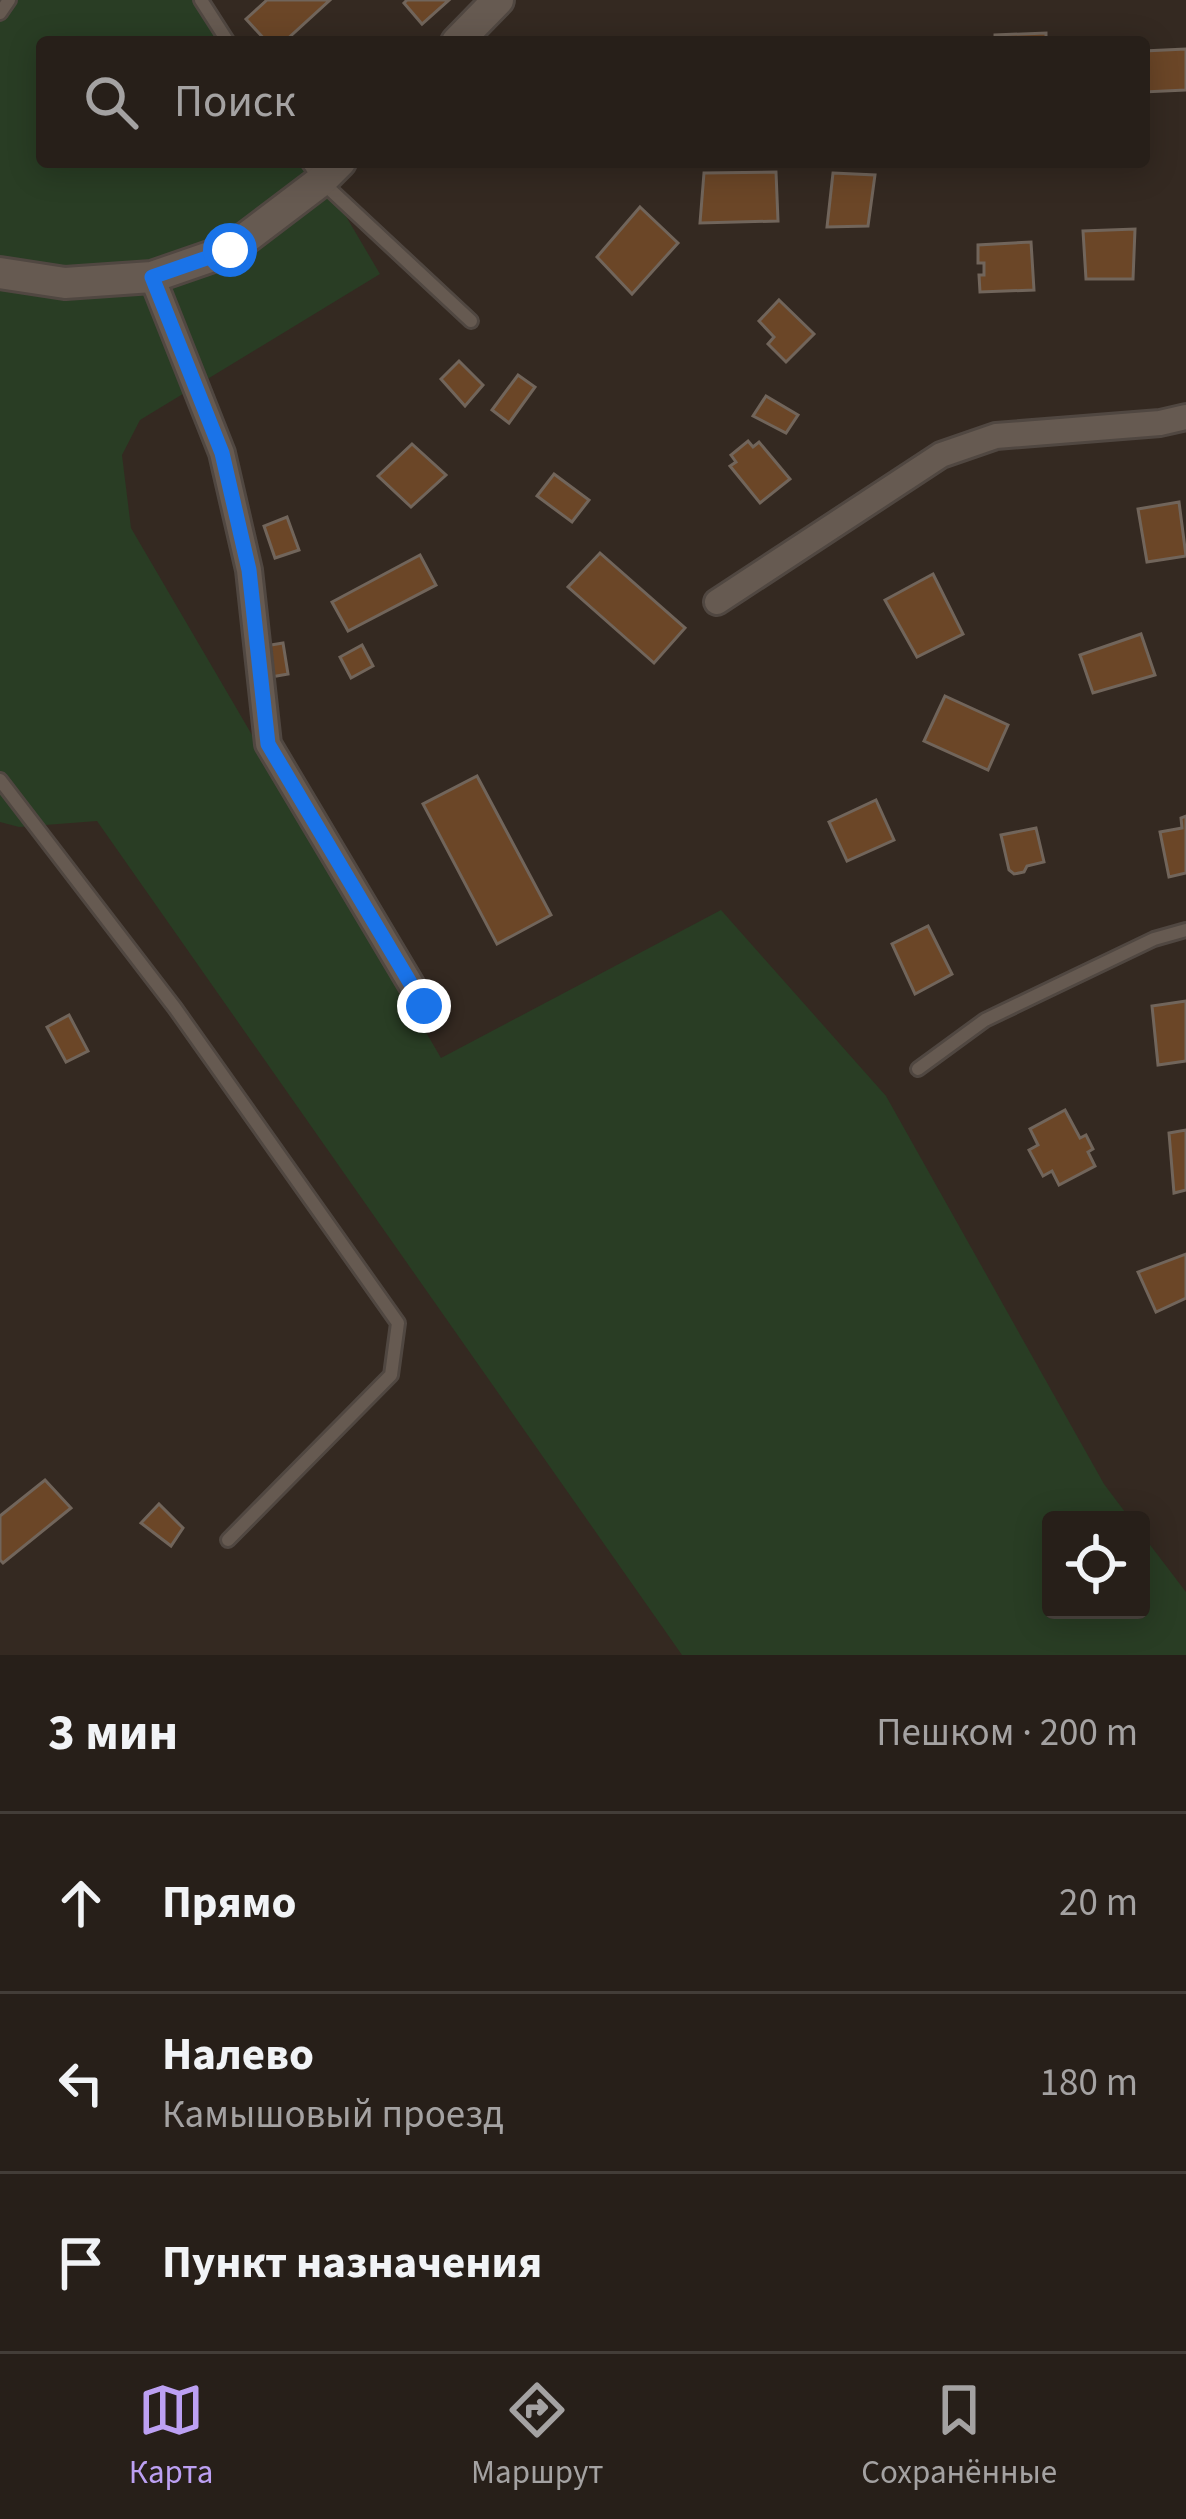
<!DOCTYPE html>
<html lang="ru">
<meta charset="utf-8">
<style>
body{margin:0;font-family:"Source Sans 3",sans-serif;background:#332c26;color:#f1f3f6}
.controls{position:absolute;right:36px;bottom:36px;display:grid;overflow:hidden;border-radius:12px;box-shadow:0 6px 30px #0003}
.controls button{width:108px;height:108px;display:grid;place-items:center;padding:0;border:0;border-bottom:3px solid #433d38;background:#271f19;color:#f1f3f6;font:60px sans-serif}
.stop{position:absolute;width:36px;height:36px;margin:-27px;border:9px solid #1a73e8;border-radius:50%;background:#fff}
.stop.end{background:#1a73e8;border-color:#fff;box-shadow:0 3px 12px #0008}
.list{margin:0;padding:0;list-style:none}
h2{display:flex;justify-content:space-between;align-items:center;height:156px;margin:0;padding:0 48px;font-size:51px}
h2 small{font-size:39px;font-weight:400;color:#a4a2a2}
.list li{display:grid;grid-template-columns:78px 1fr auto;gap:36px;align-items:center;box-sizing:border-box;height:180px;padding:0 48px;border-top:3px solid #433d38}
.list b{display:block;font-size:45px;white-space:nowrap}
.list p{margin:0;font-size:39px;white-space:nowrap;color:#a4a2a2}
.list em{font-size:39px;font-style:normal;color:#a4a2a2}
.icon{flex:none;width:66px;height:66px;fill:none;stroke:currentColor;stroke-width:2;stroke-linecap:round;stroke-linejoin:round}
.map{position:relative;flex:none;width:1186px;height:1655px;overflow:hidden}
.search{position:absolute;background:#271f19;box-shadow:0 6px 30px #0003;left:36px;right:36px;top:36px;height:132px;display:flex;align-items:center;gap:30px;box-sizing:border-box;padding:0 42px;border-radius:12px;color:#a4a2a2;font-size:45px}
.sheet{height:696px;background:#271f19}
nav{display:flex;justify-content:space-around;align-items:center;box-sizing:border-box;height:168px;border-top:3px solid #433d38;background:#271f19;font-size:33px;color:#a4a2a2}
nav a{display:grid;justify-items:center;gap:6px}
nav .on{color:#bca0f2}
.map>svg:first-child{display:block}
.green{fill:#293d24}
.building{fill:#6b4627;stroke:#71655b;stroke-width:3}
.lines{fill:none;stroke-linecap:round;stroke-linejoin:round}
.service-casing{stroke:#504741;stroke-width:18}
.minor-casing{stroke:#504741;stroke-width:30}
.tertiary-casing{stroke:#504741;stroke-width:36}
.service{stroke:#665a51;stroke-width:12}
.minor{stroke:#665a51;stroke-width:24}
.tertiary{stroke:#665a51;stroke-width:30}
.route{stroke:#1a73e8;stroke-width:15}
</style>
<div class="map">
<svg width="1186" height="1655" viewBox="0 0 1186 1655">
<rect width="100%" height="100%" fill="#342921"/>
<!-- green -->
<path class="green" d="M0,0H201L230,42H42V162H314L380,274L140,420L122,455L131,528L441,1058L721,910L886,1096L1104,1484L1131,1520H1051V1610H1141V1533L1186,1592V1655H682L97,821L19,827L0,822Z"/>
<!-- building -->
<g class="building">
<path d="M267,0H330L284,42H267L246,19Z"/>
<path d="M407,0H449L422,24L404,3Z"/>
<path d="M1046,33V42H995V35Z"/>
<path d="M1186,49V90L1144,92V51Z"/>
<path d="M776,172L778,221L700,223L704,173Z"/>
<path d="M833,173L875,175L868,226L827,227Z"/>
<path d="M640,207L678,243L632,294L597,257Z"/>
<path d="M1135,229L1133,279H1086L1083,231Z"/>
<path d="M1031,242L1034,290L980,292L979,275H984V263H978V245Z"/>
<path d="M779,300L814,334L786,362L768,344L774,337L759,321Z"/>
<path d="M459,361L483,385L465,406L441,379Z"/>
<path d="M518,375L535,387L509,423L492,410Z"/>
<path d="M766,396L798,415L786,433L753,416Z"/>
<path d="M748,441L753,447L759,442L790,479L760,503L730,466L736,462L731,455Z"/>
<path d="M412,444L446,475L411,507L378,476Z"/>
<path d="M554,474L589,500L572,522L537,496Z"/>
<path d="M1179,502L1186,556L1147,562L1138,509Z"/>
<path d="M287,517L299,550L275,558L264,526Z"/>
<path d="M600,553L685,628L654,663L568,587Z"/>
<path d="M420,555L436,585L348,631L332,602Z"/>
<path d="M933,574L963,634L917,657L885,600Z"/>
<path d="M1141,634L1155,675L1093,693L1080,655Z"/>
<path d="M283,643L288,674L271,677L265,646Z"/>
<path d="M362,645L373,666L351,678L340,657Z"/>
<path d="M945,696L1008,725L988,770L924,741Z"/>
<path d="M477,776L551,915L497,944L423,804Z"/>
<path d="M876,800L894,840L847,861L829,822Z"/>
<path d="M1186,816V873L1169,877L1160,832L1182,828L1181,818Z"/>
<path d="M1036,828L1044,862L1027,866L1024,872L1014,874L1009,870L1001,835Z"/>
<path d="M928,926L952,974L915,994L892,944Z"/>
<path d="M1186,1001V1061L1158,1065L1152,1006Z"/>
<path d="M69,1015L88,1051L66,1062L47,1027Z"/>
<path d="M1065,1110L1080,1138L1086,1135L1093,1149L1088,1152L1095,1166L1059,1185L1052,1171L1043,1176L1029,1150L1038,1145L1030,1129Z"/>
<path d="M1186,1130V1190L1174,1193L1169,1133Z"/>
<path d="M1186,1254V1298L1156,1312L1138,1272Z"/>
<path d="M45,1480L71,1508L3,1563L0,1560V1516Z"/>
<path d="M159,1504L183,1528L171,1546L141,1523Z"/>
</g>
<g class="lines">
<!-- service casing -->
<g class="service-casing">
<g id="service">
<path d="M201,0L228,42"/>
<path d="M0,13L9,0"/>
<path d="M308,162L321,181L471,321"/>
<path d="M0,780L175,1008L398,1323L391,1375L228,1540"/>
<path d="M918,1069L985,1020L1154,939L1186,930"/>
</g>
</g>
<!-- minor casing -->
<g class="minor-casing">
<g id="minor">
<path d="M152,277L222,453L249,570L268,744L424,1006"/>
<path d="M717,602L941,455L996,436L1160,423L1186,417"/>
</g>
</g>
<!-- tertiary casing -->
<g class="tertiary-casing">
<g id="tertiary">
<path d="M457,42L498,0"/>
<path d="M0,273L65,283L152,277L230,250L321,181L340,162"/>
</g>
</g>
<!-- service -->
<use href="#service" class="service"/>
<!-- minor -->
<use href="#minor" class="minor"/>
<!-- tertiary -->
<use href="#tertiary" class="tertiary"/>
</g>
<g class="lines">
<!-- route -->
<path class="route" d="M230,250L152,277L222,453L249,570L268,744L424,1006"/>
</g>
</svg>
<div class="controls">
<button><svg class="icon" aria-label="locate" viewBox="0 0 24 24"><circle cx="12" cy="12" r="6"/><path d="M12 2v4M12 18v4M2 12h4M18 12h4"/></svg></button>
</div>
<div class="stop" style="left:230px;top:250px"></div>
<div class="stop end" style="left:424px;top:1006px"></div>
<div class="search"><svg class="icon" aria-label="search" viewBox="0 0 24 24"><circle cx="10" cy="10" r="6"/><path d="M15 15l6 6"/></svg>Поиск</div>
</div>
<section class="sheet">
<h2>3 мин<small>Пешком · 200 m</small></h2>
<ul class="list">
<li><svg class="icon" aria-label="ahead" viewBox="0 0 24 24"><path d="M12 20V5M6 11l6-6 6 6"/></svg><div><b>Прямо</b></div><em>20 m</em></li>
<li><svg class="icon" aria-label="left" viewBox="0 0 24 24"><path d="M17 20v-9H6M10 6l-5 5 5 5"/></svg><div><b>Налево</b><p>Камышовый проезд</p></div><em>180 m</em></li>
<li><svg class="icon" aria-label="arrive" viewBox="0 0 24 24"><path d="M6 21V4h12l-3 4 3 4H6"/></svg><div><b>Пункт назначения</b></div></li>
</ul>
</section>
<nav>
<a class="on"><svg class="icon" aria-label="map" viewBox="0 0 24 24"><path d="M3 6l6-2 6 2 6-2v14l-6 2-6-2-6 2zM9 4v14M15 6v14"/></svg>Карта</a>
<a><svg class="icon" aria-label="directions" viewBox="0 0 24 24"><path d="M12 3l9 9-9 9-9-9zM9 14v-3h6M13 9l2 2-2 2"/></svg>Маршрут</a>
<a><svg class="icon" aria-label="saved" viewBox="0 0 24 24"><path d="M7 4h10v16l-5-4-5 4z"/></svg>Сохранённые</a>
</nav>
